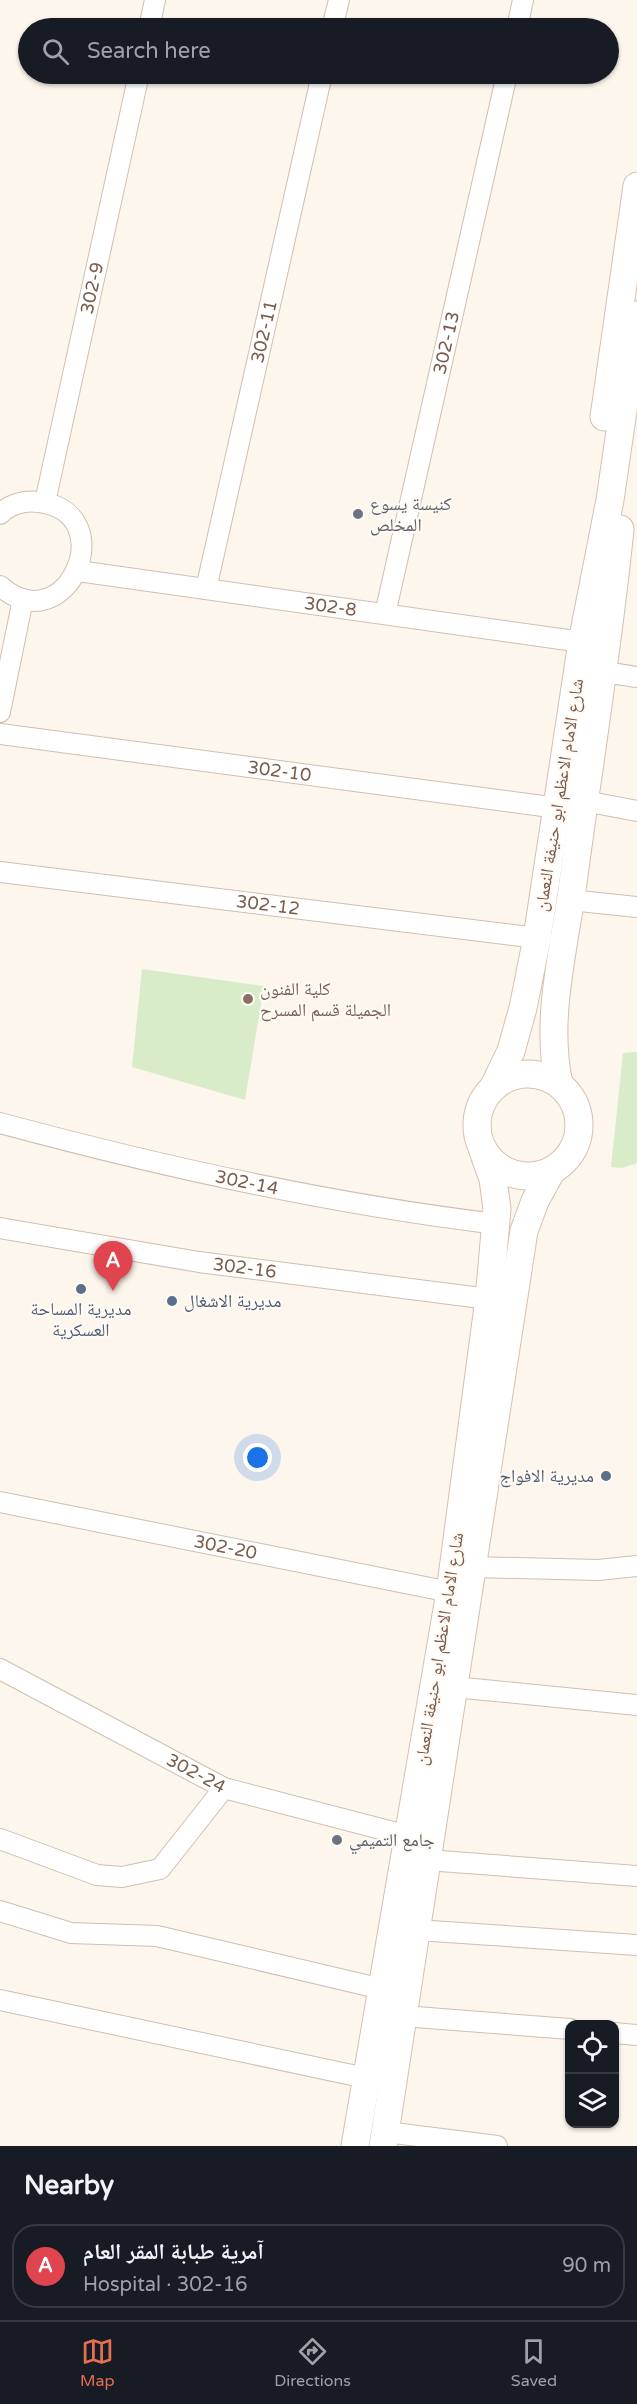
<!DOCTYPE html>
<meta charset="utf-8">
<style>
body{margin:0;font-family:"Varela Round","Noto Naskh Arabic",sans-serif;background:#20242c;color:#f1f3f6}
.controls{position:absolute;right:18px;bottom:18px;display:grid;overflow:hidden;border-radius:12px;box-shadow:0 2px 4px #0004}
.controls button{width:54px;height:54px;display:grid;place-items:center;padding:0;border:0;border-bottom:2px solid #363941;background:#171b24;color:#f1f3f6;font:30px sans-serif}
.you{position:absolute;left:258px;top:1458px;width:21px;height:21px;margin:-15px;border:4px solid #fff;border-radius:50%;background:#1a73e8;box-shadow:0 0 0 9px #1a73e833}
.badge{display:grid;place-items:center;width:39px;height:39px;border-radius:50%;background:#e76f51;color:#fff;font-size:20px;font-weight:700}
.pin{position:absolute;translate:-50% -50px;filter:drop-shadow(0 2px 3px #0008)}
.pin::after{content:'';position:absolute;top:32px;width:21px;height:18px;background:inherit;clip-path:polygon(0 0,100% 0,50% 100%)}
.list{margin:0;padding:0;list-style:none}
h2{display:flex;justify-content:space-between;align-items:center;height:78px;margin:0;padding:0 24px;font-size:26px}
h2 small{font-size:20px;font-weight:400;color:#9ea1a6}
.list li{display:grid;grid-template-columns:39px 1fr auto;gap:18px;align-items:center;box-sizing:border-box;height:84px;margin:0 12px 12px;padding:0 12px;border:2px solid #363941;border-radius:24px}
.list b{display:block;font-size:22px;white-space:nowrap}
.list p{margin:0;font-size:20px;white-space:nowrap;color:#9ea1a6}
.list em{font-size:20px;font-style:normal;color:#9ea1a6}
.icon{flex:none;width:33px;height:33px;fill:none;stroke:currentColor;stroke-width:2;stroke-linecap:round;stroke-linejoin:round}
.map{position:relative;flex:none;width:637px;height:2146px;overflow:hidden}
.search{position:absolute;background:#171b24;box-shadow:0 2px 4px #0004;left:18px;right:18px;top:18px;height:66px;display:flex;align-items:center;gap:15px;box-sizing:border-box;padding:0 21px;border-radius:33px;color:#9ea1a6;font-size:22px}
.sheet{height:174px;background:#171b24}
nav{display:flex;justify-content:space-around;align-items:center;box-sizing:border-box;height:84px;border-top:2px solid #363941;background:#171b24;font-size:16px;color:#9ea1a6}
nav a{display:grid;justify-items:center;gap:3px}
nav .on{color:#e76f51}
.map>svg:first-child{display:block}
.green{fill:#d8ecc9}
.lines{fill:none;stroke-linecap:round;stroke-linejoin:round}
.street-casing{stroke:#d1beb0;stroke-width:22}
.secondary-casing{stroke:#d6c0b0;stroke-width:29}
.street{stroke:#fff;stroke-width:20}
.secondary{stroke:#fff;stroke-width:27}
.worship-dot{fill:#6b7280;stroke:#fffaf3;stroke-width:2}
.education-dot{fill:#8d6e63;stroke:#fffaf3;stroke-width:2}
.service-dot{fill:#5c6f8a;stroke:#fffaf3;stroke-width:2}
.labels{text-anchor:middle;stroke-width:4.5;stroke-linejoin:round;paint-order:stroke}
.street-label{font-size:18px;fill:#7a5c4d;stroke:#fffaf3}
.worship-label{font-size:18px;fill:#5b616d;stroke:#fffaf3;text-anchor:start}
.education-label{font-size:18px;fill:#785e54;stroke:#fffaf3;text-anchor:start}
.service-label{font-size:18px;fill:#4e5e75;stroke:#fffaf3;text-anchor:start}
</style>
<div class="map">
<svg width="637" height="2146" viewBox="0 0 637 2146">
<rect width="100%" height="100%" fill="#fdf6ec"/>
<!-- green -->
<g class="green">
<path d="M142,969L264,986L245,1100L132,1067Z"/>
<path d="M637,1052V1163L622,1168L611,1167L623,1053Z"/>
</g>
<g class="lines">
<!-- street casing -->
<g class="street-casing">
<g id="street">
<path d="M149,28L155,0"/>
<path d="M332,28L339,0"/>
<path d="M517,28L523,0"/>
<path id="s1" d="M45,502L139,74"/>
<path d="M0,514C10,504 25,500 38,502C124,511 67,645 0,586"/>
<path id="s2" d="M78,571L582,642"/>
<path id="s3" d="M206,589L322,74"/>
<path id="s4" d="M385,614L507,74"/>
<path d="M604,672L637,677"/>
<path d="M0,712L23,599"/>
<path id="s5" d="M0,734L558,808"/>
<path d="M584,801L637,811"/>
<path id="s6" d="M0,872L537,938"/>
<path d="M570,900L637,907"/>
<path id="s7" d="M0,1123C163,1167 329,1204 497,1224"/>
<path id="s8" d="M0,1228L199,1262L489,1299"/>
<path id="s9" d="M0,1502L450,1592"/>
<path d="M473,1567L598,1570L637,1566"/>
<path id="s10" d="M0,1669L224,1788L408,1836"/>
<path d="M454,1687L637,1705"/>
<path d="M0,1839L97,1875L122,1877L160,1869L224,1788"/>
<path d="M427,1860L637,1876"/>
<path d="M0,1911L71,1933L157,1936L382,1989"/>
<path d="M417,1930L637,1945"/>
<path d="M0,2000L366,2078"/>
<path d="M403,2016L570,2029"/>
<path d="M614,2033L637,2035"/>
<path d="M386,2132L497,2146"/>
</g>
</g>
<!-- secondary casing -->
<g class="secondary-casing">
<g id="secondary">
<path d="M604,417L637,186"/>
<circle cx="528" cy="1125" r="51"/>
<path d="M559,1084C545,1021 563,953 572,890C588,770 608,650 620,529"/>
<path d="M494,1086L511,1051L523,1008L537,938L582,642L610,500L637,315"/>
<path d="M355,2146L450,1592L489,1299L497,1209L493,1179L483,1151"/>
<path d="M383,2146L524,1231L535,1201L551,1172"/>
</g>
</g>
<!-- street -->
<use href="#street" class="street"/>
<!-- secondary -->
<use href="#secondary" class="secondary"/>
</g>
<!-- markers -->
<g class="worship-dot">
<circle cx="358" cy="514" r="6"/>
<circle cx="337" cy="1840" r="6"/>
</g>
<circle class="education-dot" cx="248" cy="999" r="6"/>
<g class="service-dot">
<circle cx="81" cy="1289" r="6"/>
<circle cx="172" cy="1301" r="6"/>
<circle cx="606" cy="1476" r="6"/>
</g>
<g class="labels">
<!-- street labels -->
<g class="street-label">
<text dy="6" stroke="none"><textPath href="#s1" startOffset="219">302-9</textPath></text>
<text dy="6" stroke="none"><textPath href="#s3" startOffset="264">302-11</textPath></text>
<text dy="6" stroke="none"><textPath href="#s4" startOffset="278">302-13</textPath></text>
<text dy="6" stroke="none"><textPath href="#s2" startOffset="255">302-8</textPath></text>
<text dy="6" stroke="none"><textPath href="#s5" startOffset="282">302-10</textPath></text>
<text transform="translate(559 795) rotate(-81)" y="6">شارع الامام الاعظم ابو حنيفة النعمان</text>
<text dy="6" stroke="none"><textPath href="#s6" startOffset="270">302-12</textPath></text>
<text dy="6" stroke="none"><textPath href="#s7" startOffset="254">302-14</textPath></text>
<text dy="6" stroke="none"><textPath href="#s8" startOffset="248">302-16</textPath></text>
<text dy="6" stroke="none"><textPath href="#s9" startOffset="230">302-20</textPath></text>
<text transform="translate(439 1649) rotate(-81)" y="6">شارع الامام الاعظم ابو حنيفة النعمان</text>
<text dy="6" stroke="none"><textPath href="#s10" startOffset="222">302-24</textPath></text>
</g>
<!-- worship labels -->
<g class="worship-label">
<text x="370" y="510">كنيسة يسوع<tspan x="370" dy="21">المخلص</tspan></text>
<text x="349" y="1846">جامع التميمي</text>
</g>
<!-- education labels -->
<g class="education-label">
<text x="260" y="995">كلية الفنون<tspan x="260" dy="21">الجميلة قسم المسرح</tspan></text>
</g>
<!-- service labels -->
<g class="service-label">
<text x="184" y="1307">مديرية الاشغال</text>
<text x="81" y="1315" text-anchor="middle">مديرية المساحة<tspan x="81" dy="21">العسكرية</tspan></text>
<text x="594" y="1482" text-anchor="end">مديرية الافواج</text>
</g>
</g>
</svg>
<div class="controls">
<button><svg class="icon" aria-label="locate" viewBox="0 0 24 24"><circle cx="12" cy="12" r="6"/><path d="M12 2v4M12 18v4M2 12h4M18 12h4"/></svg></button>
<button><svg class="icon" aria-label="layers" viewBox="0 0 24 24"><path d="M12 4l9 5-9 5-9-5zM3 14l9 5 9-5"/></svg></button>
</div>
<div class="you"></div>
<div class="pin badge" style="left:113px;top:1291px;background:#e0444e">A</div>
<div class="search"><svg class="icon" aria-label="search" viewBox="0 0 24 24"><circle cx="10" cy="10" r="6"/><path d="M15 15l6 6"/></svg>Search here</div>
</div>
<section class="sheet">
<h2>Nearby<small></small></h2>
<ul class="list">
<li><span class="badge" style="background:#e0444e">A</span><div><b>آمرية طبابة المقر العام</b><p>Hospital · 302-16</p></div><em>90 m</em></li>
</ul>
</section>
<nav>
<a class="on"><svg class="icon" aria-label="map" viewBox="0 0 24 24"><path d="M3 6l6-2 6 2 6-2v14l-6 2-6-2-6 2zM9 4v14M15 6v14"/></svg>Map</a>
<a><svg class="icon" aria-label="directions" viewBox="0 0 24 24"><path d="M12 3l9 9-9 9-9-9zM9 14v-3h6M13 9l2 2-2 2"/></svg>Directions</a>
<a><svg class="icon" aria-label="saved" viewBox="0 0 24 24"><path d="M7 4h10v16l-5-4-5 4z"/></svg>Saved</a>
</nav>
